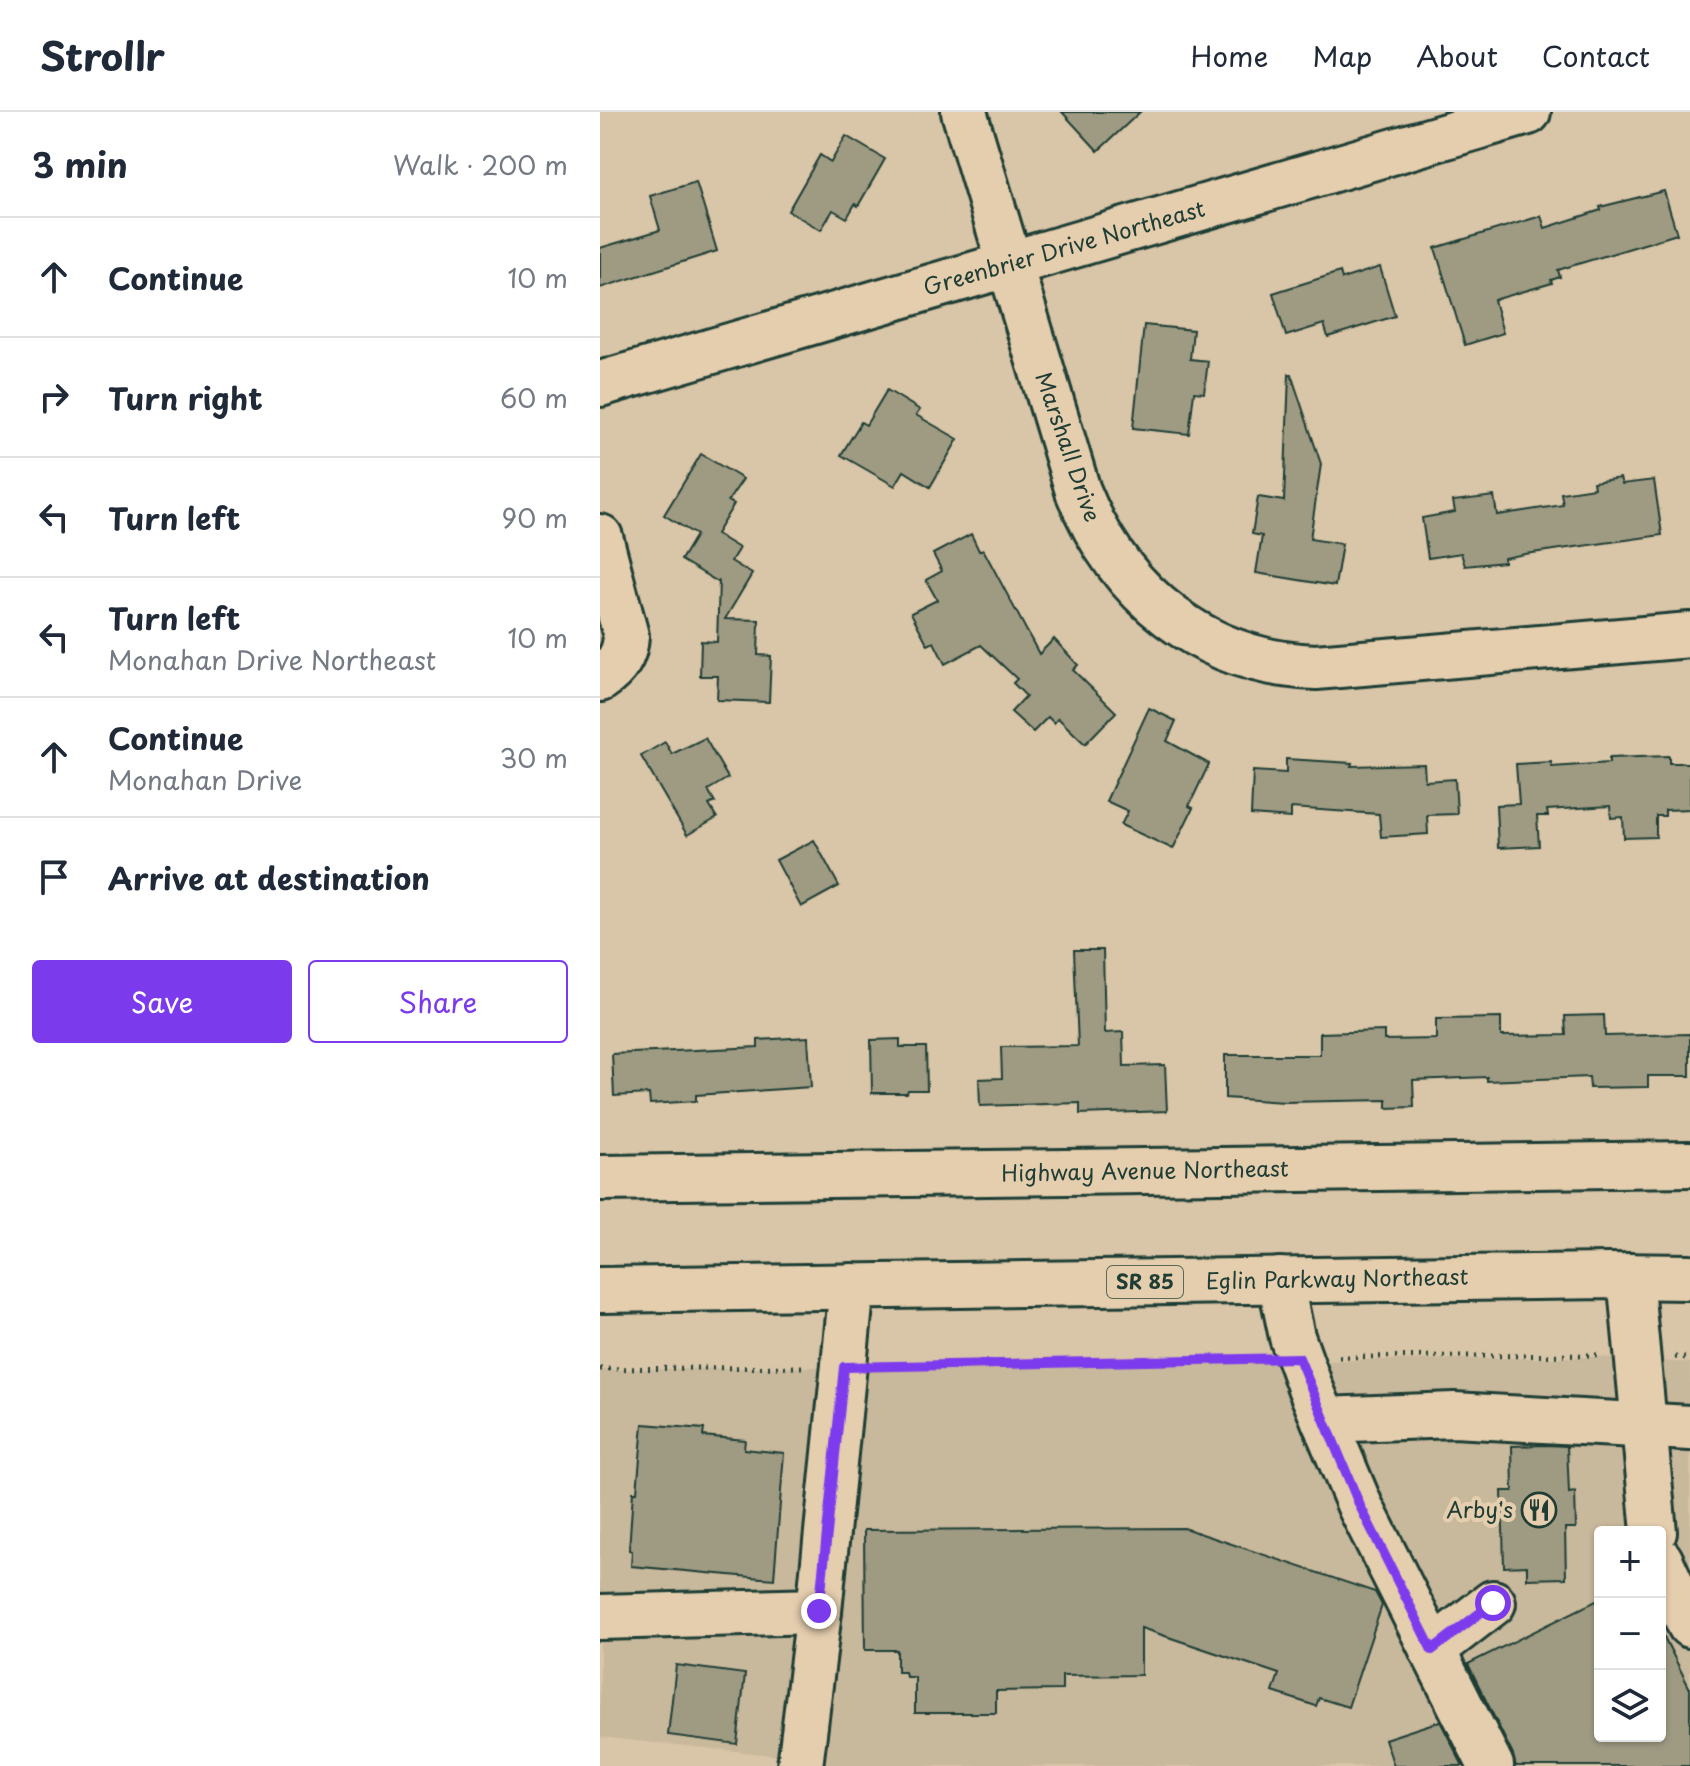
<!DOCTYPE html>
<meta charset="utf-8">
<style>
body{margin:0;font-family:"Playpen Sans",sans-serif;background:#f2f2f3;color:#1f2937}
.controls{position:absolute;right:24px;bottom:24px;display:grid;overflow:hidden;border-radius:8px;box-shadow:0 2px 6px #0004}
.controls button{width:72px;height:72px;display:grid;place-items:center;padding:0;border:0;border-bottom:2px solid #e0e1e3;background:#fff;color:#1f2937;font:40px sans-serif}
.stop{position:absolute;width:24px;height:24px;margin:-18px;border:6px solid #7c3aed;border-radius:50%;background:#fff}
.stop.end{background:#7c3aed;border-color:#fff;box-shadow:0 2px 8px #0008}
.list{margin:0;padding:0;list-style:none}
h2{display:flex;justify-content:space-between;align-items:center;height:104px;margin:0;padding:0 32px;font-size:34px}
h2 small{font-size:26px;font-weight:400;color:#747a83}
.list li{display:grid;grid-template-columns:52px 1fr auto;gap:24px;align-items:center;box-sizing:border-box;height:120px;padding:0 32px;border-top:2px solid #e0e1e3}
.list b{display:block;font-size:30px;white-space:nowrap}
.list p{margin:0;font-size:26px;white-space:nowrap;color:#747a83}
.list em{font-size:26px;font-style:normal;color:#747a83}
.actions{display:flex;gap:16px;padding:24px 32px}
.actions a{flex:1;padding:18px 0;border:2px solid #7c3aed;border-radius:8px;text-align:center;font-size:28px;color:#7c3aed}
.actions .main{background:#7c3aed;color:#fff}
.icon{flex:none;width:44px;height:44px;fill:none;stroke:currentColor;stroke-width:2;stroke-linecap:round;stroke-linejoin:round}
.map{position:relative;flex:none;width:1090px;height:1654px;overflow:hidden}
header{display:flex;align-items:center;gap:48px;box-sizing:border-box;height:112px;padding:0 40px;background:#fff;border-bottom:2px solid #e0e1e3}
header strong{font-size:38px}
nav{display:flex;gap:44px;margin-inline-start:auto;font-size:28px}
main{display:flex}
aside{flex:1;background:#fff}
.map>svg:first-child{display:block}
.built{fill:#c8b89c;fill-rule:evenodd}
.building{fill:#9f9b83;stroke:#1f3d34;stroke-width:2}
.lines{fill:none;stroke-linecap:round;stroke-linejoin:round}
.minor-casing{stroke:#1f3d34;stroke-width:50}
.highway-casing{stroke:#1f3d34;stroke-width:50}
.path{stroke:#1f3d34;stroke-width:5;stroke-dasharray:2 6;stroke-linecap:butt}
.minor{stroke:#e5ceae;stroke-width:44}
.highway{stroke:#e5ceae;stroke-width:44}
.route{stroke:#7c3aed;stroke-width:10}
.labels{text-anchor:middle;stroke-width:8;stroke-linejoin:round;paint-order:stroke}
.shield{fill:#e5ceae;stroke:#5a6859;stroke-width:2}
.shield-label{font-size:20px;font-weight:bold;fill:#1f3d34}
.street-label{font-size:22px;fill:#1f3d34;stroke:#e5ceae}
.poi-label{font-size:22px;fill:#1f3d34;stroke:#e5ceae;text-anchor:end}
</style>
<header>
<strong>Strollr</strong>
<nav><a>Home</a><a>Map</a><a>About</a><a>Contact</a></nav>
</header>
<main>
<aside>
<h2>3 min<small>Walk · 200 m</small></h2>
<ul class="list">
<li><svg class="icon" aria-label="ahead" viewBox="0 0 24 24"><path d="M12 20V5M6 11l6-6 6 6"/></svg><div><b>Continue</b></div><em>10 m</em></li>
<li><svg class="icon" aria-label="right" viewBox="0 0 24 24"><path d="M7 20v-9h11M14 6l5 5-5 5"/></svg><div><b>Turn right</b></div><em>60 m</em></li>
<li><svg class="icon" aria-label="left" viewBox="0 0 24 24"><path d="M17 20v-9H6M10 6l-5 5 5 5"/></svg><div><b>Turn left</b></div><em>90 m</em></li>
<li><svg class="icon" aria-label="left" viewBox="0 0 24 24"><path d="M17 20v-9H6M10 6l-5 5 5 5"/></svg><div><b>Turn left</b><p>Monahan Drive Northeast</p></div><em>10 m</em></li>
<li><svg class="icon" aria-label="ahead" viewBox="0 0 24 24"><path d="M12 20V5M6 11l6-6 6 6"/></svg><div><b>Continue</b><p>Monahan Drive</p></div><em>30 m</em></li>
<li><svg class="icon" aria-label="arrive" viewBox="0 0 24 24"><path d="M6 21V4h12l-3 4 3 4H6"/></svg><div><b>Arrive at destination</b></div></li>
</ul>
<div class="actions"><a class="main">Save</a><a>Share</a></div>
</aside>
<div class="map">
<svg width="1090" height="1654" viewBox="0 0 1090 1654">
<rect width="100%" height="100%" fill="#d9c5a7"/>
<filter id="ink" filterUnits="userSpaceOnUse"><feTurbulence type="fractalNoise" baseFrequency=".0125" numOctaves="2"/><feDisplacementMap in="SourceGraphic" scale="16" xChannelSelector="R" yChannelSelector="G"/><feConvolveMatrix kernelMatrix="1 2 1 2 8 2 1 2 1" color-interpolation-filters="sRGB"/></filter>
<g filter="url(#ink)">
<!-- built -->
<g class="built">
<path d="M1001,1245L1090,1251V1654H219L263,1255ZM1000,1420H1060V1624H1000Z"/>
<path d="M224,1255L182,1644L0,1625V1258Z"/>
</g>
<!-- building -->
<g class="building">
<path d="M462,0H540L498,39Z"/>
<path d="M246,24L285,47L258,94L255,92L247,106L233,98L221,118L188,99L220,43L231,50Z"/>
<path d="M96,70L117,139L0,176V136L60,118L50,84Z"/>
<path d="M1064,79L1077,122L958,158L960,165L951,168L952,171L894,188L903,221L865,233L835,136L941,104L945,116L1001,98L1000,95Z"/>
<path d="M780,155L795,204L728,225L724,212L686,224L673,181L740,160L742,167Z"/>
<path d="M544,213L593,218L590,247L608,249L604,281L594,280L589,322L533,316Z"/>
<path d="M689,262H691L721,352L710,427L742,432L735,474L656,461L662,424L652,422L658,385L684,389Z"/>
<path d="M287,278L320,298L316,303L358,327L330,375L304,359L295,374L241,343L261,310L266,313Z"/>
<path d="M101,342L143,367L128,389L134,392L116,422L139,436L131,449L152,462L125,507L159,508L158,543L171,544L169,590L117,588L118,564H100L101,529L117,530L119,468L118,470L81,448L96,423L64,403Z"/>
<path d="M1020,366L1022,372L1054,368L1062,423L925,442L904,446V450L865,454L861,441L828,446L822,406L855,400L853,389L894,384L897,403L963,393L961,381L994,376L993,370Z"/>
<path d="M371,422L379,439L383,437L439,542L454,527L478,553L473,558L516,600L485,632L458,606L454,611L448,605L433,620L411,600L426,584L413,571L417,567L381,533L345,552L334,530L328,533L311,501L337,488L326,468L342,459L333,442Z"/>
<path d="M549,596L576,609L567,629L609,652L589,694L593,696L573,737L521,713L528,699L506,689Z"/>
<path d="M105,626L128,666L108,678L115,690L109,693L117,706L87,723L41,644L65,630L72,642Z"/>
<path d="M1069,644V651H1090V697L1065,698V704H1056V725L1024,726L1023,705L1011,706L1010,694L947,698L948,704H937L939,734L898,736L896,693L919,692L916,652L951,650L952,655L1009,651V646Z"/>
<path d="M686,647L752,651L751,654L824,652L825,669L855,667L857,702L827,703L828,722L781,725L779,702L691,696V706L651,703L653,659L686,661Z"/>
<path d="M214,728L239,774L201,795L176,748Z"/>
<path d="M474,838H503L505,921L523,920L524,954L565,953L567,999L480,1002V991L380,994L379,967L402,966L401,935L478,934Z"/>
<path d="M1004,903L1005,924L1090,922V964H1048V975L990,976L989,965L887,969V965L813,968L814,995L787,996V988L685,990L625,986V943H720V921L784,919V928L836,927V907L901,906V924L966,923L965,904Z"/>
<path d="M208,925L211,975L96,983V989L50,992L49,982L14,984L12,942L158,935V928Z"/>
<path d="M300,927V935H326L327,978H308L307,981H272L271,928Z"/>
<path d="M43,1312L104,1317L103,1324L145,1328L144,1337L184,1341L174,1467L31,1454L32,1439L29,1438L33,1380H37Z"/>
<path d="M946,1333L967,1334L969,1381L975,1380L976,1416H965L966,1466L927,1467V1454L904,1455L902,1379H913L912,1334Z"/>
<path d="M584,1416L775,1480L782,1493L748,1595L719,1586L716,1594L673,1580L679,1562L541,1516V1563L462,1564V1578L396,1579V1601H315V1565H306L305,1560H297V1538H265L264,1418Z"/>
<path d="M1000,1487V1624H1060V1517L1090,1577V1654H916L913,1643L868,1552Z"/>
<path d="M76,1553L145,1562L137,1632L68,1623Z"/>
<path d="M840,1609L863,1654H794L785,1627Z"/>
</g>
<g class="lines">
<!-- minor casing -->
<g class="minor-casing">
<g id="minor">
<path d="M364,0L478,379C519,482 603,551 716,555L1090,523"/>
<path d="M0,272L928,0"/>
<path d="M0,425L26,524C25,544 16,556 0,567"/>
<path d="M0,1066L1090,1052"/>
<path d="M1030,1164L1054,1420"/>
<path d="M680,1168L692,1225L710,1275L760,1394L891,1654"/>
<path d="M724,1308L854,1303L1090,1316"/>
<path d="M1060,1448L1090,1513"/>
<path d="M0,1505L219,1499"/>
<path d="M832,1538L893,1491"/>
<path d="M200,1654L219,1499L252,1174"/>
</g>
</g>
<!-- highway casing -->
<g class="highway-casing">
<path id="highway" d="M0,1178L1008,1164L1090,1165"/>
</g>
<!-- path -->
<g class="path">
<path d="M739,1245L1001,1243"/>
<path d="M1075,1245L1090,1246"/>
<path d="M283,1254L661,1246"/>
<path d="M0,1257L205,1255"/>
</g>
<!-- minor -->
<use href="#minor" class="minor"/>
<!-- highway -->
<use href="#highway" class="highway"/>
</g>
</g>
<g class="lines" filter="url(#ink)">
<!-- route -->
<path class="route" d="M219,1499L244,1255L699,1246L760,1394L832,1538L893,1491"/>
</g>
<!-- icons -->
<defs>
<g id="restaurant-ring" transform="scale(1.8)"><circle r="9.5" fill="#e5ceae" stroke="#1f3d34" stroke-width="1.5"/><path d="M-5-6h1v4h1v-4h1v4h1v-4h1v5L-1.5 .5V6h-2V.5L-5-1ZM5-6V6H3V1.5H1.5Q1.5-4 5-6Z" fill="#1f3d34"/></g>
</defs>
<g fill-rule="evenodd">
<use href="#restaurant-ring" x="939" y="1398"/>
</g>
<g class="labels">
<!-- shield labels -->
<rect class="shield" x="507" y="1154" width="76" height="32" rx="6"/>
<g class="shield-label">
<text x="545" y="1177">SR 85</text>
</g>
<!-- street labels -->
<g class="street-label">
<text transform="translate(464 136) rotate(-16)" y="8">Greenbrier Drive Northeast</text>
<text transform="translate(468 335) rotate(71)" y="8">Marshall Drive</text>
<text transform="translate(545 1059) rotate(-1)" y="8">Highway Avenue Northeast</text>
<text transform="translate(737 1167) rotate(-1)" y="8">Eglin Parkway Northeast</text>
</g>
<!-- poi labels -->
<g class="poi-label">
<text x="913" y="1406">Arby's</text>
</g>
</g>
</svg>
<div class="controls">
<button>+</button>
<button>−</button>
<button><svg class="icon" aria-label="layers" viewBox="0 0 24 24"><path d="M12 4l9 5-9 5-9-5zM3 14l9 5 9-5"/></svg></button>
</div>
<div class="stop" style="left:893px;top:1491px"></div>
<div class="stop end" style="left:219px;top:1499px"></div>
</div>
</main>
